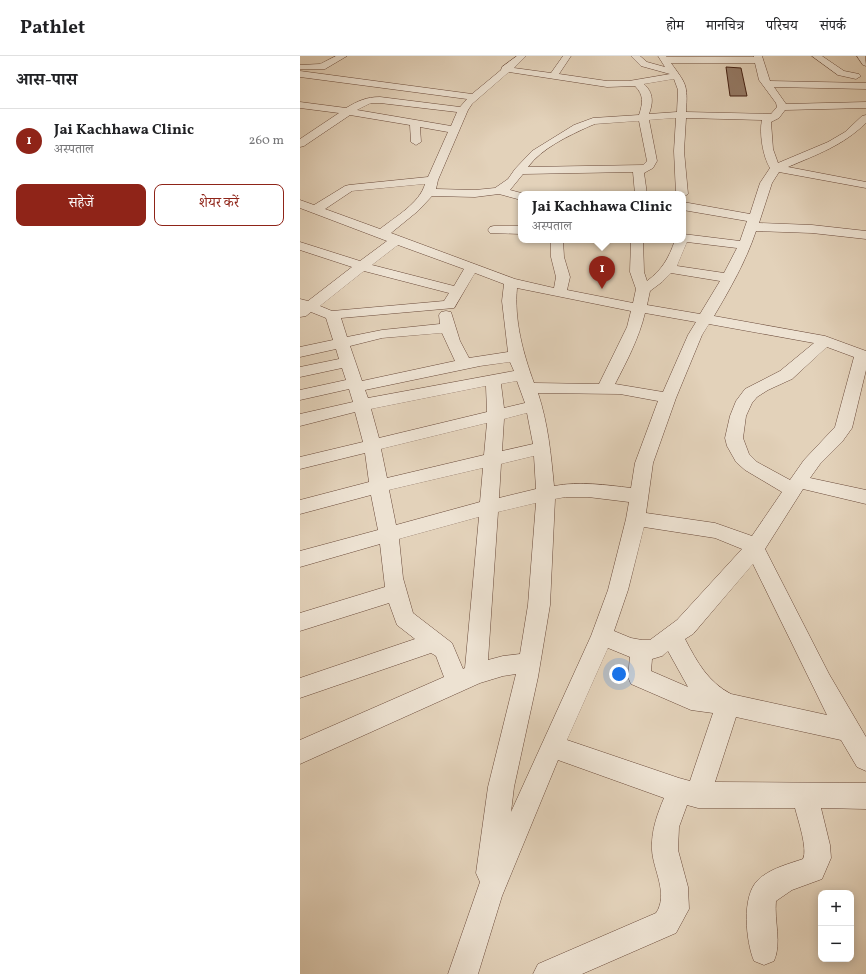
<!DOCTYPE html>
<html lang="hi">
<meta charset="utf-8">
<style>
body{margin:0;font-family:Vollkorn,"Noto Serif Devanagari",serif;background:#f6f6f6;color:#202124}
.controls{position:absolute;right:12px;bottom:12px;display:grid;overflow:hidden;border-radius:8px;box-shadow:0 2px 10px #0003}
.controls button{width:36px;height:36px;display:grid;place-items:center;padding:0;border:0;border-bottom:1px solid #e0e0e0;background:#fff;color:#202124;font:20px sans-serif}
.you{position:absolute;left:319px;top:618px;width:14px;height:14px;margin:-10px;border:3px solid #fff;border-radius:50%;background:#1a73e8;box-shadow:0 0 0 6px #1a73e833}
.badge{display:grid;place-items:center;width:26px;height:26px;border-radius:50%;background:#8f2418;color:#fff;font-size:13px;font-weight:700}
.pin{position:absolute;translate:-50% -33px;filter:drop-shadow(0 1px 2px #0008)}
.pin::after{content:'';position:absolute;top:21px;width:14px;height:12px;background:inherit;clip-path:polygon(0 0,100% 0,50% 100%)}
.popup{position:absolute;left:218px;top:135px;width:168px;height:52px;box-sizing:border-box;display:grid;place-content:center;border-radius:8px;background:#fff;filter:drop-shadow(0 1px 3px #0005);font-size:13px;white-space:nowrap;color:#757577}
.popup b{font-size:15px;color:#202124}
.popup::after{content:'';position:absolute;left:50%;top:100%;margin-left:-8px;border:8px solid transparent;border-top-color:#fff}
.list{margin:0;padding:0;list-style:none}
h2{display:flex;justify-content:space-between;align-items:center;height:52px;margin:0;padding:0 16px;font-size:17px}
h2 small{font-size:13px;font-weight:400;color:#757577}
.list li{display:grid;grid-template-columns:26px 1fr auto;gap:12px;align-items:center;box-sizing:border-box;height:64px;padding:0 16px;border-top:1px solid #e0e0e0}
.list b{display:block;font-size:15px;white-space:nowrap}
.list p{margin:0;font-size:13px;white-space:nowrap;color:#757577}
.list em{font-size:13px;font-style:normal;color:#757577}
.actions{display:flex;gap:8px;padding:12px 16px}
.actions a{flex:1;padding:9px 0;border:1px solid #8f2418;border-radius:8px;text-align:center;font-size:14px;color:#8f2418}
.actions .main{background:#8f2418;color:#fff}
.map{position:relative;flex:none;width:566px;height:918px;overflow:hidden}
header{display:flex;align-items:center;gap:24px;box-sizing:border-box;height:56px;padding:0 20px;background:#fff;border-bottom:1px solid #e0e0e0}
header strong{font-size:19px}
nav{display:flex;gap:22px;margin-inline-start:auto;font-size:14px}
main{display:flex}
aside{flex:1;background:#fff}
.map>svg:first-child{display:block}
.building{fill:#957b68;stroke:#411d10}
.lines{fill:none;stroke-linecap:round;stroke-linejoin:round}
.minor-casing{stroke:#6a4a3a;stroke-width:1}
.minor{fill:#ede2d2;fill-rule:evenodd}
</style>
<header>
<strong>Pathlet</strong>
<nav><a>होम</a><a>मानचित्र</a><a>परिचय</a><a>संपर्क</a></nav>
</header>
<main>
<aside>
<h2>आस-पास<small></small></h2>
<ul class="list">
<li><span class="badge">1</span><div><b>Jai Kachhawa Clinic</b><p>अस्पताल</p></div><em>260 m</em></li>
</ul>
<div class="actions"><a class="main">सहेजें</a><a>शेयर करें</a></div>
</aside>
<div class="map">
<svg width="566" height="918" viewBox="0 0 566 918">
<rect width="100%" height="100%" fill="#e3d2ba"/>
<filter id="stains"><feTurbulence type="fractalNoise" baseFrequency=".005" numOctaves="4"/><feColorMatrix values="0 0 0 0 .2 0 0 0 0 .09 0 0 0 0 .02 0 0 0 .5 -.17"/></filter>
<radialGradient id="worn" r=".72"><stop offset=".6" stop-color="#630" stop-opacity="0"/><stop offset="1" stop-color="#630" stop-opacity=".3"/></radialGradient>
<!-- building -->
<path class="building" d="M426,11L441,12L447,40H430Z"/>
<g class="lines">
<!-- minor casing -->
<g class="minor-casing">
<g id="minor">
<path d="M36,0H47L25,13H0V9L20,8Z"/>
<path d="M217,0H226L214,12L251,17L263,0H271L259,18L307,25H329L370,18L341,10L331,0H340L347,6L365,11L358,0H366L367,1H454V0H462L470,25L566,27V33L474,31L486,48L566,46V52L485,54L479,62L471,66L473,93L478,107L528,86L545,76L562,60L566,59V67C542,90 518,98 488,111L566,126V132L479,116L472,127L459,167L512,169L566,175V183L512,177L456,175C446,205 430,233 414,260L525,280L566,295V314L552,372L542,386L520,408L510,422L566,434V448L503,433L465,493L529,618L566,681V715L557,711L541,684L436,661L415,726L566,727V753L521,752L530,789L531,802L522,823L492,834L476,845C474,865 482,887 474,905L464,909L454,905C446,886 441,840 458,824C469,813 488,808 503,803C508,793 498,764 495,752H398L387,749L379,771L378,794L388,831L389,853L376,877L282,918H233L238,908L356,857C369,838 353,814 352,794C351,775 357,759 364,742L258,704L202,840L178,918H148L180,826L176,817L188,731L216,618L203,620L180,627L0,708V684L144,621L136,600L131,597L0,642V622L115,583L97,569L89,547L0,575V557L85,531L80,488L0,511V495L78,474L71,439L0,458V444L69,426L65,397L0,413V401L63,386L55,356L0,370V358L53,346L49,333L0,344V334L46,324L42,312L0,321V311L39,303L36,293L0,301V291L33,284L26,262L11,256L6,260L0,261V243L8,245L52,211L0,194V186L60,205L87,185L0,152V144L14,149L45,130L49,129L128,121L148,76L120,71L121,86L116,89L111,86L110,69L50,59L4,90L0,91V83L39,57L0,52V46L46,52C58,45 66,41 80,41L160,51L167,43L0,21V15L172,38L201,14L202,11ZM371,7H455L459,24L476,47L477,51L471,58L386,56C388,28 386,28 371,7ZM209,16L307,31L335,30C344,39 343,47 339,59L293,62L274,69L232,95L215,113L208,123L195,132L175,134L136,133L138,124L168,54L172,48ZM374,23L378,34L377,56L349,58C353,47 354,37 344,28ZM71,47H80L157,56L151,70L57,54ZM376,62L374,95L376,138H383V141L388,138L384,95L386,62L462,64C459,77 463,101 470,112L460,127L450,158L383,146V154L447,165L440,185L383,178V184H375C369,202 362,214 347,225L344,216L343,184H331L330,216L336,233L333,247L267,234L270,221L264,201L263,184H251V201L256,221L254,232L215,223L91,177L118,155L132,140L175,141L199,138L221,144V138H225L210,134L223,118L333,116L335,138H347L344,117L353,112L357,105L349,64ZM339,65L347,105L343,109L228,111C242,92 268,80 290,70L295,68ZM125,128C120,147 95,161 80,173L25,153L52,135ZM387,186L437,192L424,217L377,210ZM98,189L164,213L154,230L72,209ZM64,215L149,237L144,245L32,255L20,250ZM175,217L204,228L202,245L208,296L169,302L160,285L151,256L146,255L141,256L139,259L140,268L82,274L47,281L41,262L154,252ZM371,217L420,225L400,258L347,249L350,235L362,226ZM217,232L331,255L327,271L299,328L234,327C223,297 214,264 217,232ZM345,257L396,266L388,279L363,336L315,328C327,305 339,282 345,257ZM409,268L514,287L480,315L445,333L436,345L430,360L425,382L427,390L436,406L445,414L482,436L452,480L415,467L346,457L353,407L376,342L402,279ZM142,277L155,305L62,325L50,290L82,282ZM527,291L554,301L535,371L504,404L490,424L457,406L449,398L443,382L446,360L452,347L457,341L468,334L492,323ZM210,306L214,315L68,342L65,334L180,310ZM217,325L225,347L204,352L201,328ZM186,330L187,356L79,382L71,353ZM238,337L320,338L358,345L335,407L331,432C306,429 280,425 254,430C251,398 248,367 238,337ZM227,357L233,388L202,395L204,363ZM187,367L184,399L87,422L81,393ZM234,400L236,433L199,442L201,408ZM183,412L180,446L96,469L89,434ZM266,441H288L329,446L326,463L308,534L291,580L211,756L214,731L238,621L250,549L255,443ZM236,447L228,549L220,598L203,600L188,604L198,456ZM179,461L165,612L163,613L152,587L113,557L103,522L99,483ZM344,471L415,482L442,493L377,564L350,584H342L331,582L314,575L328,534ZM453,508L527,659L431,638C408,626 397,606 385,583L393,578ZM308,592L330,601L328,621L331,628L391,654L413,657L390,725L379,722L267,684ZM368,595L388,631L351,615L352,603L362,600Z"/>
<path d="M512,0H522L544,15L559,18L561,20L556,23L538,19Z"/>
<path d="M557,0H565L566,10L563,9Z"/>
<path d="M194,170H221V178L190,177L188,174L190,171Z"/>
</g>
</g>
<!-- minor -->
<use href="#minor" class="minor"/>
</g>
<rect width="100%" height="100%" filter="url(#stains)"/>
<rect width="100%" height="100%" fill="url(#worn)"/>
</svg>
<div class="controls">
<button>+</button>
<button>−</button>
</div>
<div class="you"></div>
<div class="pin badge" style="left:302px;top:233px">1</div>
<div class="popup"><b>Jai Kachhawa Clinic</b>अस्पताल</div>
</div>
</main>
